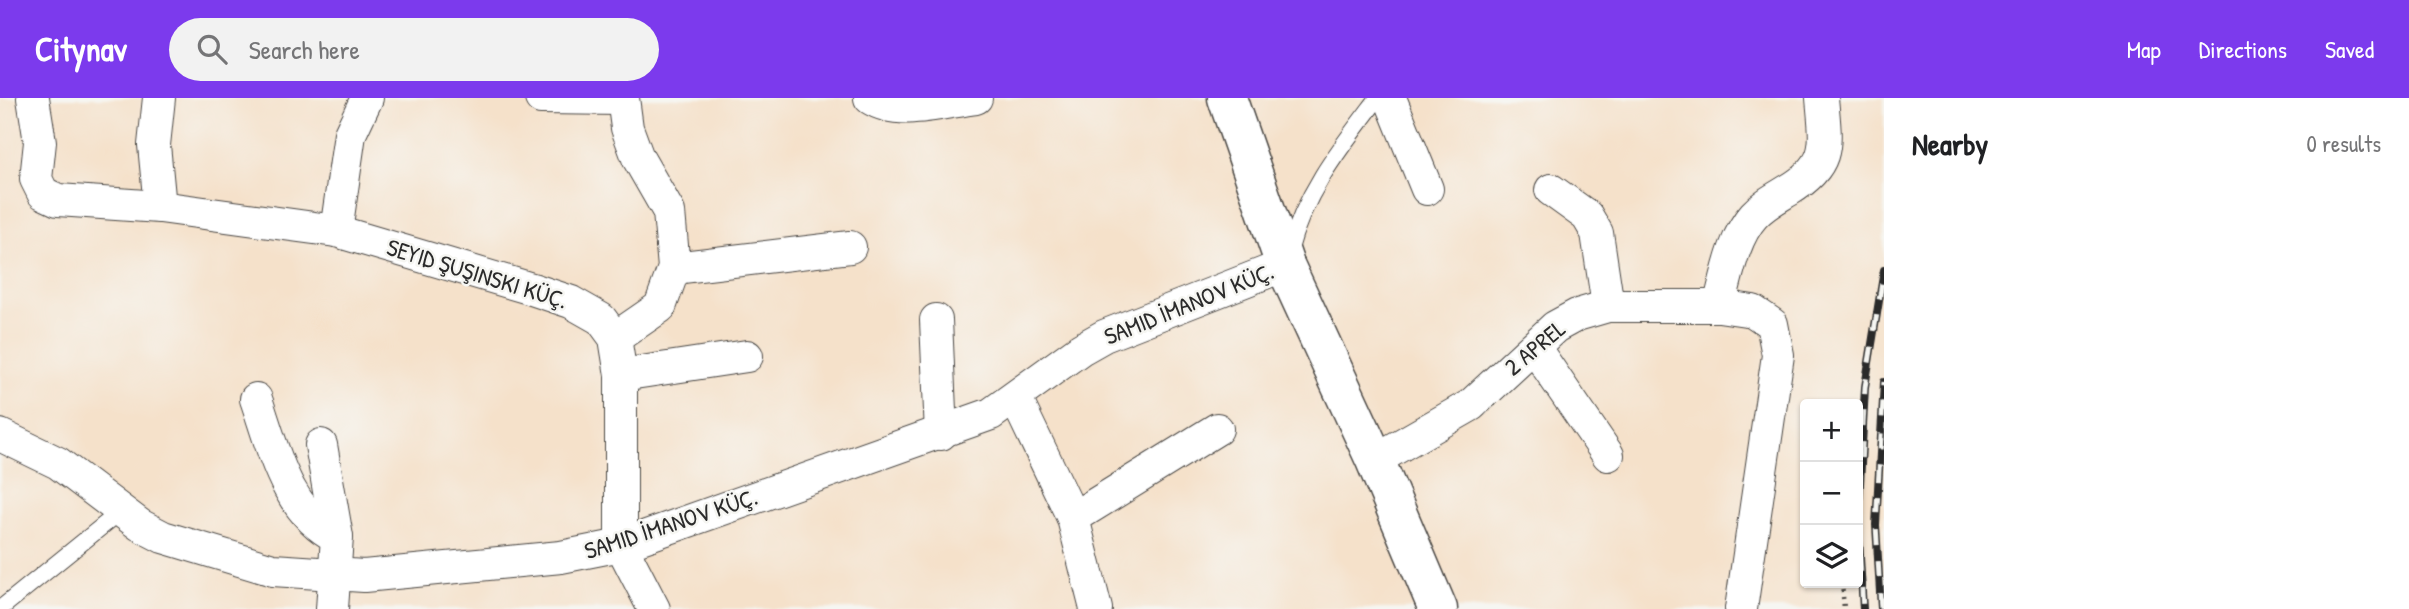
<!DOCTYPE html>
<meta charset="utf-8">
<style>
body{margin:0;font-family:"Patrick Hand",sans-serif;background:#f2f2f2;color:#202124}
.controls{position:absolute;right:21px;bottom:21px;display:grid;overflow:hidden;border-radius:7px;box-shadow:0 2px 5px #0004}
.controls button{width:63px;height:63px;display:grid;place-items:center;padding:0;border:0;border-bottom:2px solid #e0e0e0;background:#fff;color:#202124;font:35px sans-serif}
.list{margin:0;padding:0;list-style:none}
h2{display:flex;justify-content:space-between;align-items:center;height:91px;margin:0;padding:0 28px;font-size:30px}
h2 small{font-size:23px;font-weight:400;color:#757577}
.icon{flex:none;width:38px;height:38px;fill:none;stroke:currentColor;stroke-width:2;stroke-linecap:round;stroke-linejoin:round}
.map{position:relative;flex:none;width:1884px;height:511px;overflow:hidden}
header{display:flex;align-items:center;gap:42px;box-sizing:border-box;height:98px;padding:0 35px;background:#7c3aed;color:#fff}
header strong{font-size:33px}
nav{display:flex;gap:38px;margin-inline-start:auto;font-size:24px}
.search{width:490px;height:63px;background:#f2f2f2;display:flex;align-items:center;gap:18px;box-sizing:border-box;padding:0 24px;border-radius:38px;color:#757577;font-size:26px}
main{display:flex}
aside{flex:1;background:#fff}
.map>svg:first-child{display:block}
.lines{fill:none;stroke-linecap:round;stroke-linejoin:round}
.lane-casing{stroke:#494643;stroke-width:18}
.street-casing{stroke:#494643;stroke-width:34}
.secondary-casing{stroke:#494643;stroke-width:41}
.path{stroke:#494643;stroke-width:4.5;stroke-dasharray:2 5;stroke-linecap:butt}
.lane{stroke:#fff;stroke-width:16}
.street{stroke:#fff;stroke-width:32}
.secondary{stroke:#fff;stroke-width:38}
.rail-casing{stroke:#2b2b2b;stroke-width:8}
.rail{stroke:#f6f6f2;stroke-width:5;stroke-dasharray:16;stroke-linecap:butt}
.labels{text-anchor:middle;stroke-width:5;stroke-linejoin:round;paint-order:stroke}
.street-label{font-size:24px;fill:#2b2b2b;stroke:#f6f6f2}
</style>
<header>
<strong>Citynav</strong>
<div class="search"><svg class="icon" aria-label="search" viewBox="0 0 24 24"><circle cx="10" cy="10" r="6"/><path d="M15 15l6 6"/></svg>Search here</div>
<nav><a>Map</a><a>Directions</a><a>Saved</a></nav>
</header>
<main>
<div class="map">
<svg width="1884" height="511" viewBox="0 0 1884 511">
<rect width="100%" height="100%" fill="#f6f6f2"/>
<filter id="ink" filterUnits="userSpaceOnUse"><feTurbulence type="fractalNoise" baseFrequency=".0143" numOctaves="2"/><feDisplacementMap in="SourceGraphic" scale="14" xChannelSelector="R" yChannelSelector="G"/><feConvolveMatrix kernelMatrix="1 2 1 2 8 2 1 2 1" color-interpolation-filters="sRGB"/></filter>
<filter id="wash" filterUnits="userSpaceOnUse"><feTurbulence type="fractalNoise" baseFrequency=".00686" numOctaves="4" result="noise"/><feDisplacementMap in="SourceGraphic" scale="28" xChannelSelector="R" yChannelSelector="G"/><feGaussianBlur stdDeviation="1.57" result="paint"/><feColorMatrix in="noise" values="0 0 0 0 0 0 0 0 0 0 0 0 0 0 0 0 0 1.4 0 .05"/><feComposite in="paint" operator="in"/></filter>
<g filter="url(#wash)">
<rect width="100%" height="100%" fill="#f5e1ca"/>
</g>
<g filter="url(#ink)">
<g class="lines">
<!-- lane casing -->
<g class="lane-casing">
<g id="lane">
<path d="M1289,154C1305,93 1341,49 1378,0"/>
<path d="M0,511L121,413"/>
</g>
</g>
<!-- street casing -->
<g class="street-casing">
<g id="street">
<path d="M33,0L40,44L36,81L43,95L58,102L160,109"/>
<path d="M159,0L154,47L160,109L336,133L532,191L571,204L601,221L615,240L621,277V447L654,511"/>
<path d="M541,0L623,1"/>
<path d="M870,0C899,19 943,4 976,0"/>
<path d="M1390,0L1427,91"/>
<path d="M1551,92L1587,118L1597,135L1608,208"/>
<path d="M336,133L350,36L367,0"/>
<path d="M674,170L850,149"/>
<path d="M1719,208C1727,179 1733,140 1754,117C1764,106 1776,100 1789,92C1832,66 1826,46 1822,0"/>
<path d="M936,222L941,336"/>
<path d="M615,240L660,209L674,170L669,114L638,60L627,30L623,0"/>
<path d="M1534,249L1608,357"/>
<path d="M621,277L747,258"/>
<path d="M256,301C273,350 286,414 337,439L332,511"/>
<path d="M1016,301L1073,420L1096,511"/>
<path d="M0,337L58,365L140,427L163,439L273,472L364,478L561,459L621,447L991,316L1081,251L1104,238L1285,167"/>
<path d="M321,347L337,439"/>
<path d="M1375,362L1471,307L1555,229L1577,217L1608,208H1719L1753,213L1772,226L1778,257L1741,511"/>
<path d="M1073,420L1217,331"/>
</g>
</g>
<!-- secondary casing -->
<g class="secondary-casing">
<path id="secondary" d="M1227,0L1285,167L1375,362L1438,511"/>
</g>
<!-- path -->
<path class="path" d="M1842,485L1844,511"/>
<!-- lane -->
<use href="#lane" class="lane"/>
<!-- street -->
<use href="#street" class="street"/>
<!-- secondary -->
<use href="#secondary" class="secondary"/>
<!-- rail casing -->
<g class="rail-casing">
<g id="rail">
<path d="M1858,424L1865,289L1884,172"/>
<path d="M1858,426L1863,511"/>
<path d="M1881,511L1876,427L1884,284"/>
</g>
</g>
<!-- rail -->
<use href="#rail" class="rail"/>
</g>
</g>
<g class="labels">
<!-- street labels -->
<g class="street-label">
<text transform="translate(477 176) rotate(17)" y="8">SEYID ŞUŞINSKI KÜÇ.</text>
<text transform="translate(1189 206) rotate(-22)" y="8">SAMID İMANOV KÜÇ.</text>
<text transform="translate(1535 250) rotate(-40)" y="8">2 APREL</text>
<text transform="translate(671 426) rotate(-18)" y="8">SAMID İMANOV KÜÇ.</text>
</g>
</g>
</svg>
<div class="controls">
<button>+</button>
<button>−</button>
<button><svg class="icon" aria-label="layers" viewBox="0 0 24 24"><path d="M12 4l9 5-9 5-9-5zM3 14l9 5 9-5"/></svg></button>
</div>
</div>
<aside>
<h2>Nearby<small>0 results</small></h2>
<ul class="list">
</ul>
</aside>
</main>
